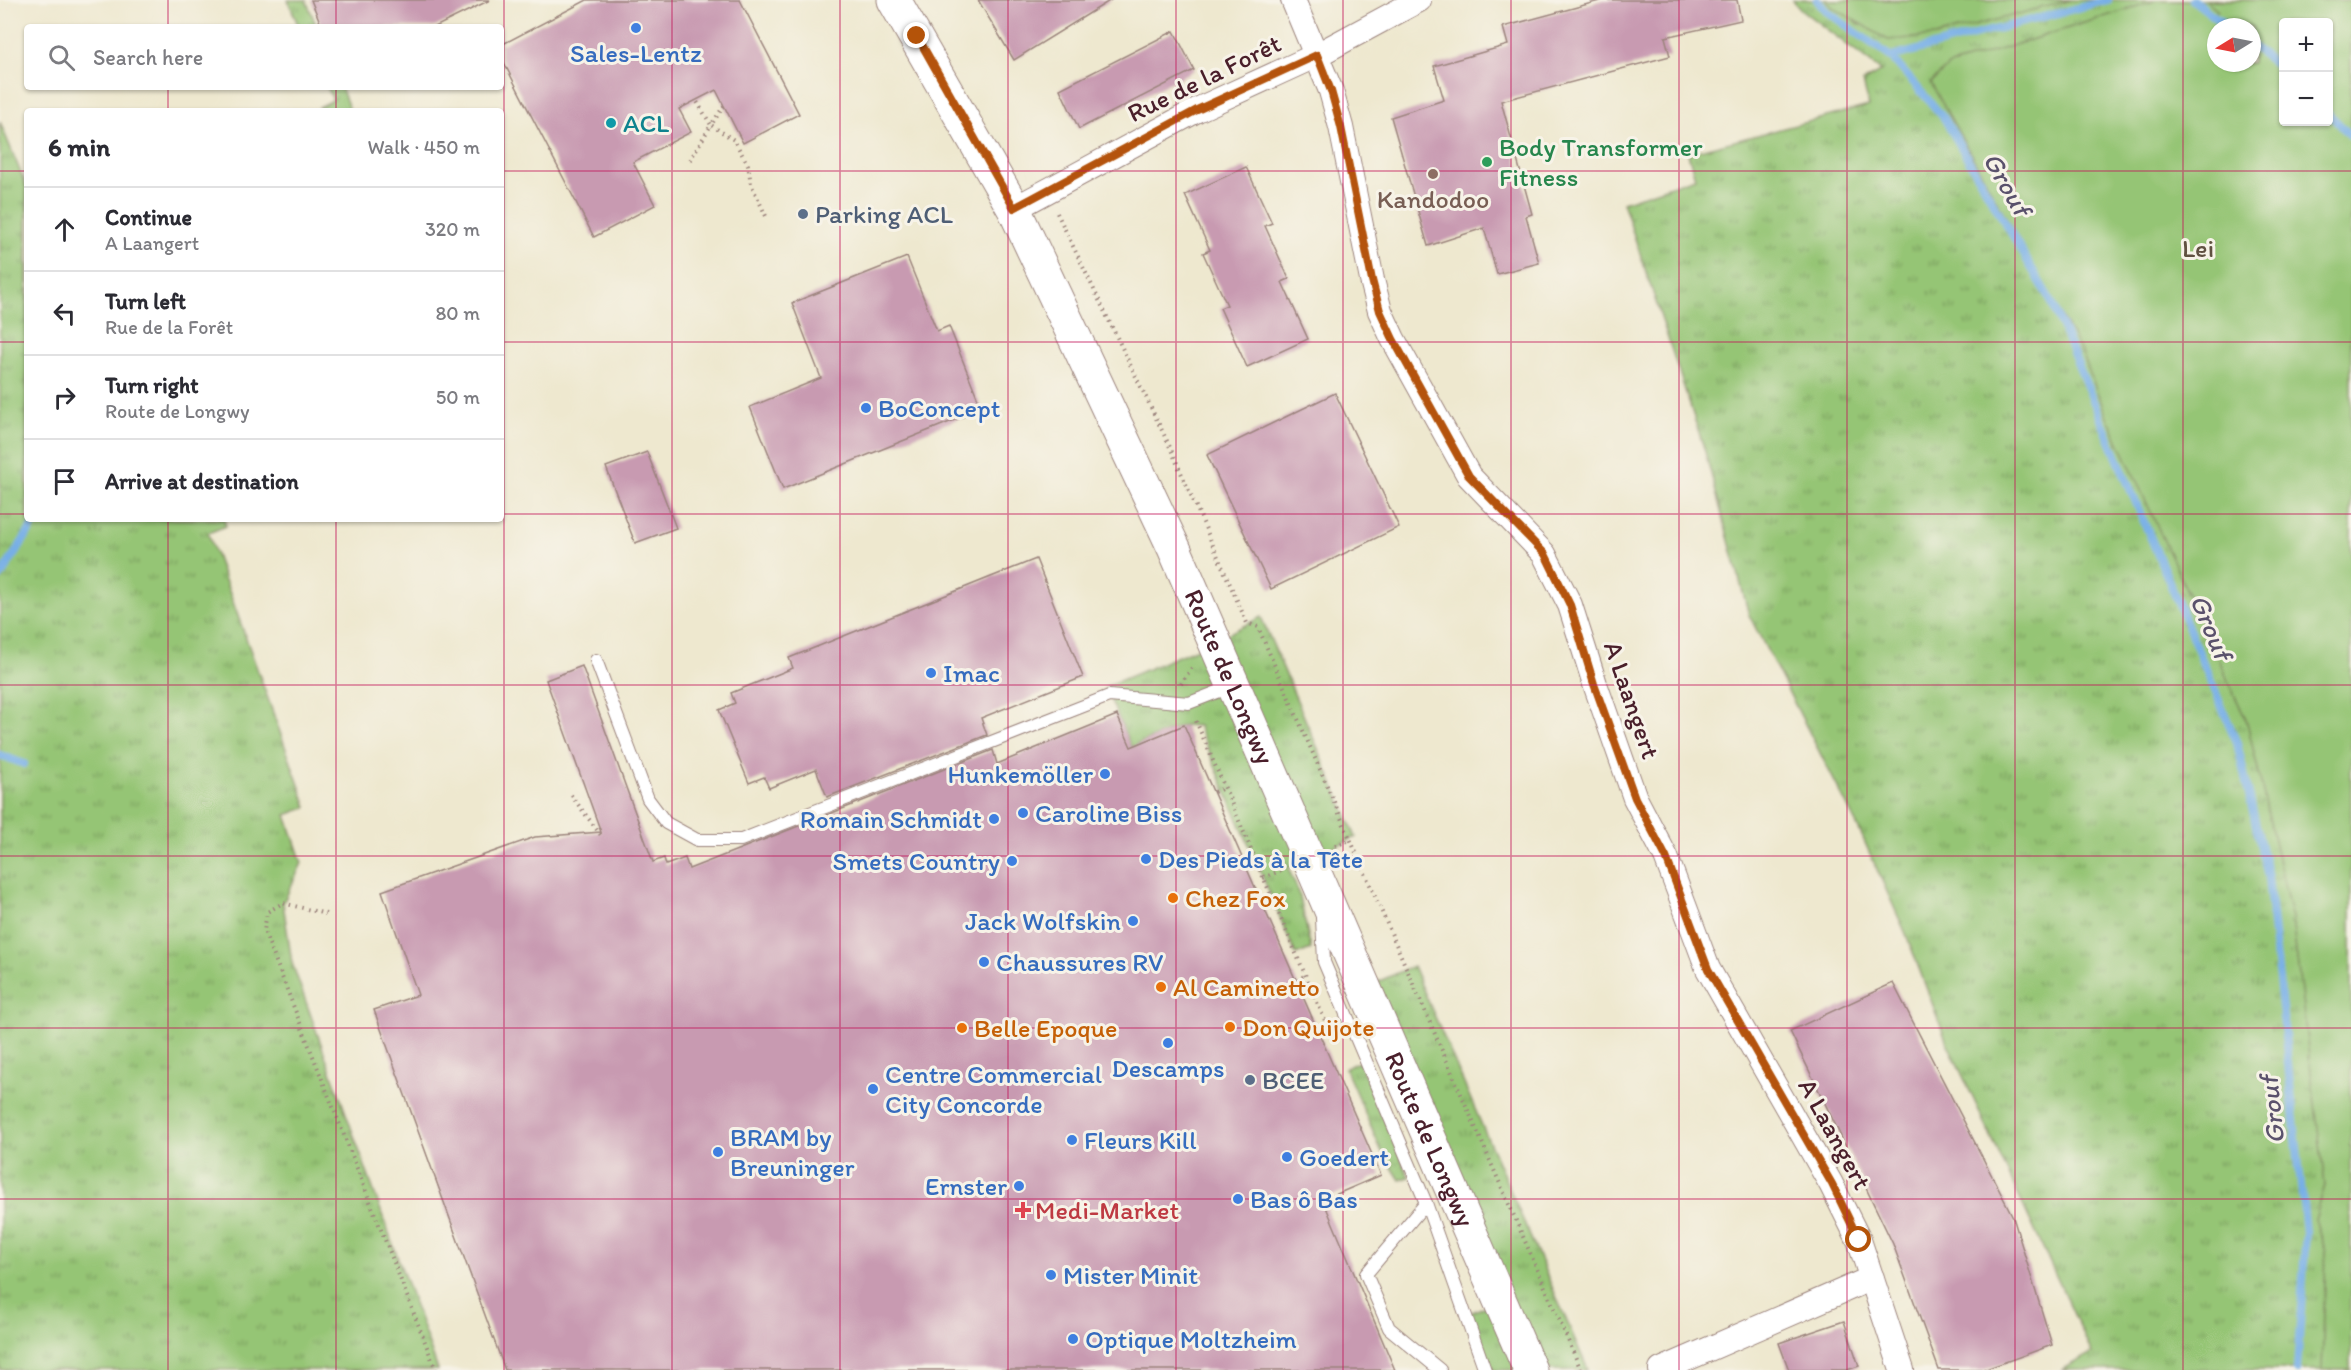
<!DOCTYPE html>
<meta charset="utf-8">
<style>
body{margin:0;font-family:Itim,sans-serif;background:#f7f7f7;color:#2b2b33}
.controls{position:absolute;right:18px;top:18px;display:grid;overflow:hidden;border-radius:6px;box-shadow:0 2px 4px #0004}
.controls button{width:54px;height:54px;display:grid;place-items:center;padding:0;border:0;border-bottom:2px solid #e1e1e2;background:#fff;color:#2b2b33;font:30px sans-serif}
.compass{position:absolute;left:2207px;top:18px;width:54px;height:54px;border-radius:50%;background:#fff;box-shadow:0 2px 4px #0004;rotate:260deg}
.stop{position:absolute;width:18px;height:18px;margin:-14px;border:4px solid #b45309;border-radius:50%;background:#fff}
.stop.end{background:#b45309;border-color:#fff;box-shadow:0 2px 6px #0008}
.list{margin:0;padding:0;list-style:none}
h2{display:flex;justify-content:space-between;align-items:center;height:78px;margin:0;padding:0 24px;font-size:26px}
h2 small{font-size:20px;font-weight:400;color:#7c7c81}
.list li{display:grid;grid-template-columns:39px 1fr auto;gap:18px;align-items:center;box-sizing:border-box;height:84px;padding:0 24px;border-top:2px solid #e1e1e2}
.list b{display:block;font-size:22px;white-space:nowrap}
.list p{margin:0;font-size:20px;white-space:nowrap;color:#7c7c81}
.list em{font-size:20px;font-style:normal;color:#7c7c81}
.icon{flex:none;width:33px;height:33px;fill:none;stroke:currentColor;stroke-width:2;stroke-linecap:round;stroke-linejoin:round}
.map{position:relative;flex:none;width:2351px;height:1370px;overflow:hidden}
.search{position:absolute;background:#fff;box-shadow:0 2px 4px #0004;left:24px;top:24px;width:480px;height:66px;display:flex;align-items:center;gap:15px;box-sizing:border-box;padding:0 21px;border-radius:6px;color:#7c7c81;font-size:22px}
.panel{position:absolute;background:#fff;box-shadow:0 2px 4px #0004;left:24px;top:108px;width:480px;height:414px;border-radius:6px}
.map>svg:first-child{display:block}
.grass{fill:url(#grass-tufts);stroke:#707250;stroke-width:1.5;fill-rule:evenodd}
.park{fill:#95c575;stroke:#707250;stroke-width:1.5;fill-rule:evenodd}
.lines{fill:none;stroke-linecap:round;stroke-linejoin:round}
.stream{stroke:#77afe6;stroke-width:8}
.building{fill:#c89ab1}
.service-casing{stroke:#9c847d;stroke-width:14}
.minor-casing{stroke:#9c847d;stroke-width:26}
.primary-casing{stroke:#9c847d;stroke-width:35}
.path{stroke:#9c847d;stroke-width:4;stroke-dasharray:1.5 4.5;stroke-linecap:butt}
.service{stroke:#fff;stroke-width:12}
.minor{stroke:#fff;stroke-width:24}
.primary{stroke:#fff;stroke-width:33}
.route{stroke:#b45309;stroke-width:8}
.grid{fill:none;stroke:#c2185b;stroke-width:1.5;stroke-opacity:0.55}
.shop-dot{fill:#3f7fe0;stroke:#f7f3e8;stroke-width:2}
.culture-dot{fill:#0f9aa8;stroke:#f7f3e8;stroke-width:2}
.leisure-dot{fill:#2e9e5b;stroke:#f7f3e8;stroke-width:2}
.education-dot{fill:#8d6e63;stroke:#f7f3e8;stroke-width:2}
.service-dot{fill:#5c6f8a;stroke:#f7f3e8;stroke-width:2}
.food-dot{fill:#e8710a;stroke:#f7f3e8;stroke-width:2}
.health-dot{fill:#e0444e;stroke:#f7f3e8;stroke-width:2}
.labels{text-anchor:middle;stroke-width:6;stroke-linejoin:round;paint-order:stroke}
.shop-label{font-size:26px;fill:#366cbe;stroke:#f7f3e8;text-anchor:start}
.street-label{font-size:26px;fill:#4a1f2b;stroke:#f7f3e8}
.culture-label{font-size:26px;fill:#0d838f;stroke:#f7f3e8;text-anchor:start}
.leisure-label{font-size:26px;fill:#27864d;stroke:#f7f3e8;text-anchor:start}
.education-label{font-size:26px;fill:#785e54;stroke:#f7f3e8}
.service-label{font-size:26px;fill:#4e5e75;stroke:#f7f3e8;text-anchor:start}
.park-label{font-size:26px;fill:#605141;stroke:#f7f3e8}
.food-label{font-size:26px;fill:#c56008;stroke:#f7f3e8;text-anchor:start}
.health-label{font-size:26px;fill:#be3a42;stroke:#f7f3e8;text-anchor:start}
.water-label{font-size:27px;font-style:italic;fill:#5a516c;stroke:#f7f3e8}
</style>
<div class="map">
<svg width="2351" height="1370" viewBox="0 0 2351 1370">
<defs>
<pattern id="grass-tufts" width="24" height="20" patternUnits="userSpaceOnUse" patternTransform="scale(1.5)"><rect width="24" height="20" fill="#95c575"/><path d="M3 7l-1-3M5 7V3M7 7l1-3M15 17l-1-3M17 17v-4M19 17l1-3" fill="none" stroke="#7c9f60"/></pattern>
</defs>
<rect width="100%" height="100%" fill="#f7f3e8"/>
<filter id="ink" filterUnits="userSpaceOnUse"><feTurbulence type="fractalNoise" baseFrequency=".0167" numOctaves="2"/><feDisplacementMap in="SourceGraphic" scale="12" xChannelSelector="R" yChannelSelector="G"/><feConvolveMatrix kernelMatrix="1 2 1 2 8 2 1 2 1" color-interpolation-filters="sRGB"/></filter>
<filter id="wash" filterUnits="userSpaceOnUse"><feTurbulence type="fractalNoise" baseFrequency=".008" numOctaves="4" result="noise"/><feDisplacementMap in="SourceGraphic" scale="24" xChannelSelector="R" yChannelSelector="G"/><feGaussianBlur stdDeviation="1.35" result="paint"/><feColorMatrix in="noise" values="0 0 0 0 0 0 0 0 0 0 0 0 0 0 0 0 0 1.4 0 .05"/><feComposite in="paint" operator="in"/></filter>
<g filter="url(#wash)">
<rect width="100%" height="100%" fill="#eee8cf"/>
<!-- grass -->
<g class="grass">
<path d="M288,0H306L317,27H299Z"/>
<path d="M1792,0H2351V277L2240,479L2351,1370H2061L2092,1353L1946,1040L1906,934L1858,827L1749,615L1704,448L1623,202L1695,178L1688,153L1869,106L1863,82L1881,71L1799,8ZM2284,22H2328V122H2284ZM2216,27H2252V63H2216Z"/>
<path d="M327,87H341L350,111H320L319,107L333,100Z"/>
<path d="M0,122L27,188V519H224L226,526L208,533L307,807L286,815L302,863L283,903L292,963L438,1370H0Z"/>
<path d="M1261,617L1356,837L1288,868L1299,893L1311,949L1296,955L1198,726L1184,725L1131,747L1105,687L1214,641Z"/>
<path d="M1413,966L1588,1370H1485L1466,1315L1499,1300L1364,988Z"/>
<path d="M1359,1062L1409,1177L1400,1180L1381,1150L1345,1068Z"/>
</g>
<!-- park -->
<g class="park">
<path d="M1826,0H2071L1935,36L1888,40L1832,7Z"/>
<path d="M2157,0H2193L2212,15L2218,10L2206,0H2351V1370H2322L2326,1252L2315,1220L2325,1185L2292,919L2247,722L2105,412L2082,353L1931,83L1948,66ZM2284,22H2328V122H2284ZM2216,27H2252V63H2216Z"/>
</g>
<g class="lines">
<!-- stream -->
<g class="stream">
<path d="M1817,0L1826,11L1891,57L1944,118L2052,303L2237,743L2268,877L2306,1232L2297,1370"/>
<path d="M2193,0L2228,27"/>
<path d="M2252,46L2284,70"/>
<path d="M1891,57L2108,0"/>
<path d="M2328,113L2351,136"/>
<path d="M0,577L37,519"/>
<path d="M0,755L24,764"/>
</g>
</g>
<g id="blocks">
<!-- building -->
<g class="building">
<path d="M311,0H490L435,27H322Z"/>
<path d="M587,0H740L799,114L743,143L716,90L679,109L691,132L633,162L655,205L594,237L501,57V45Z"/>
<path d="M978,0H1111L1014,60Z"/>
<path d="M1603,0H1737L1741,20L1665,37L1670,56L1501,101L1532,214L1526,216L1539,263L1497,274L1484,228L1428,246L1391,117L1444,100L1434,66L1508,45L1503,27Z"/>
<path d="M1174,31L1194,70L1079,129L1060,89Z"/>
<path d="M1246,167L1272,223L1265,226L1289,279L1282,282L1308,339L1247,367L1220,308L1227,305L1203,253L1210,250L1185,195Z"/>
<path d="M907,257L937,331L949,326L982,409L783,489L750,407L821,378L792,303Z"/>
<path d="M1335,393L1399,527L1271,589L1207,455Z"/>
<path d="M647,452L676,528L635,543L606,467Z"/>
<path d="M1036,559L1083,677L981,718L987,735L827,797L816,769L769,788L764,777L749,783L719,710L735,703L731,693L793,668L789,658Z"/>
<path d="M582,666L653,862L664,858L666,865L685,858L689,869L993,750L997,764L1117,715L1131,747L1184,725L1381,1175L1323,1200L1395,1370H505L374,1010L418,995L382,891L535,837L601,832L546,680Z"/>
<path d="M1893,983L2013,1217L2052,1345L1983,1370H1939L1893,1244L1790,1031Z"/>
<path d="M1844,1321L1859,1366L1847,1370H1789L1779,1343Z"/>
</g>
</g>
</g>
<g filter="url(#ink)">
<use href="#blocks" fill-opacity="0" stroke="#9c847d" stroke-width="1.5"/>
<g class="lines">
<!-- service casing -->
<g class="service-casing">
<g id="service">
<path d="M596,660L648,799L666,823L697,840H741L1109,696L1189,703L1233,686"/>
<path d="M1322,918L1324,962L1426,1203L1485,1370"/>
<path d="M1426,1203L1366,1274L1389,1328L1440,1370"/>
</g>
</g>
<!-- minor casing -->
<g class="minor-casing">
<g id="minor">
<path d="M1293,0L1331,91L1341,127L1372,280L1380,311L1393,339L1469,476L1544,554L1570,605L1595,684L1635,798L1666,857L1708,969L1831,1184L1859,1240L1902,1370"/>
<path d="M1014,209L1197,110L1317,55L1419,0"/>
<path d="M1661,1370L1872,1278"/>
</g>
</g>
<!-- primary casing -->
<g class="primary-casing">
<g id="primary">
<path id="s1" d="M894,0L1014,209L1174,548L1530,1370"/>
</g>
</g>
<!-- path -->
<g class="path">
<path d="M724,106L711,125L734,140L748,165L751,184L766,216"/>
<path d="M690,160L711,125L696,100"/>
<path d="M1057,213L1169,445L1247,623L1258,627L1581,1370"/>
<path d="M1181,684L1193,666"/>
<path d="M1196,721L1326,1023"/>
<path d="M1214,792L1224,788"/>
<path d="M571,795L603,838"/>
<path d="M1335,846L1350,840"/>
<path d="M1263,878L1282,870"/>
<path d="M326,914L283,903L267,912L264,931L436,1370"/>
<path d="M1296,979L1305,976"/>
</g>
<!-- service -->
<use href="#service" class="service"/>
<!-- minor -->
<use href="#minor" class="minor"/>
<!-- primary -->
<use href="#primary" class="primary"/>
</g>
</g>
<g class="lines" filter="url(#ink)">
<!-- route -->
<path class="route" d="M917,36L1014,208L1197,110L1317,55L1331,91L1341,127L1372,280L1380,311L1393,339L1469,476L1545,554L1570,605L1594,684L1635,798L1666,857L1708,969L1832,1184L1859,1240"/>
</g>
<!-- grid -->
<path class="grid" d="M168,0V27M336,0V27M504,0V1370M672,0V1370M840,0V1370M1008,0V1370M1176,0V1370M1343,0V1370M1511,0V1370M1679,0V1370M1847,0V1370M2015,0V1370M2183,0V1370M168,87V111M336,87V111M0,171H27M501,171H2351M0,342H27M501,342H2351M0,514H27M501,514H2351M168,519V1370M336,519V1370M0,685H2351M0,856H2351M0,1028H2351M0,1199H2351"/>
<!-- markers -->
<g class="shop-dot">
<circle cx="636" cy="28" r="6"/>
<circle cx="866" cy="408" r="6"/>
<circle cx="931" cy="673" r="6"/>
<circle cx="1105" cy="774" r="6"/>
<circle cx="1023" cy="813" r="6"/>
<circle cx="994" cy="819" r="6"/>
<circle cx="1146" cy="859" r="6"/>
<circle cx="1012" cy="861" r="6"/>
<circle cx="1133" cy="921" r="6"/>
<circle cx="984" cy="962" r="6"/>
<circle cx="1168" cy="1043" r="6"/>
<circle cx="873" cy="1089" r="6"/>
<circle cx="1072" cy="1140" r="6"/>
<circle cx="718" cy="1152" r="6"/>
<circle cx="1287" cy="1157" r="6"/>
<circle cx="1019" cy="1186" r="6"/>
<circle cx="1238" cy="1199" r="6"/>
<circle cx="1051" cy="1275" r="6"/>
<circle cx="1073" cy="1339" r="6"/>
</g>
<circle class="culture-dot" cx="611" cy="123" r="6"/>
<circle class="leisure-dot" cx="1487" cy="162" r="6"/>
<circle class="education-dot" cx="1433" cy="174" r="6"/>
<g class="service-dot">
<circle cx="803" cy="214" r="6"/>
<circle cx="1250" cy="1080" r="6"/>
</g>
<g class="food-dot">
<circle cx="1173" cy="898" r="6"/>
<circle cx="1161" cy="987" r="6"/>
<circle cx="1230" cy="1027" r="6"/>
<circle cx="962" cy="1028" r="6"/>
</g>
<path class="health-dot" d="M1020 1201h6v6h6v6h-6v6h-6v-6h-6v-6h6z"/>
<g class="labels">
<!-- shop labels -->
<g class="shop-label">
<text x="636" y="62" text-anchor="middle">Sales-Lentz</text>
<text x="878" y="417">BoConcept</text>
<text x="943" y="682">Imac</text>
<text x="1093" y="783" text-anchor="end">Hunkemöller</text>
<text x="1035" y="822">Caroline Biss</text>
<text x="982" y="828" text-anchor="end">Romain Schmidt</text>
<text x="1158" y="868">Des Pieds à la Tête</text>
<text x="1000" y="870" text-anchor="end">Smets Country</text>
<text x="1121" y="930" text-anchor="end">Jack Wolfskin</text>
<text x="996" y="971">Chaussures RV</text>
<text x="1168" y="1077" text-anchor="middle">Descamps</text>
<text x="885" y="1083">Centre Commercial<tspan x="885" dy="30">City Concorde</tspan></text>
<text x="730" y="1146">BRAM by<tspan x="730" dy="30">Breuninger</tspan></text>
<text x="1084" y="1149">Fleurs Kill</text>
<text x="1299" y="1166">Goedert</text>
<text x="1007" y="1195" text-anchor="end">Ernster</text>
<text x="1250" y="1208">Bas ô Bas</text>
<text x="1063" y="1284">Mister Minit</text>
<text x="1085" y="1348">Optique Moltzheim</text>
</g>
<!-- street labels -->
<g class="street-label">
<text transform="translate(1204 78) rotate(-26)" y="9">Rue de la Forêt</text>
<text dy="9" stroke="none"><textPath href="#s1" startOffset="756">Route de Longwy</textPath></text>
<text transform="translate(1632 700) rotate(71)" y="9">A Laangert</text>
<text transform="translate(1835 1134) rotate(61)" y="9">A Laangert</text>
<text dy="9" stroke="none"><textPath href="#s1" startOffset="1260">Route de Longwy</textPath></text>
</g>
<!-- culture labels -->
<g class="culture-label">
<text x="623" y="132">ACL</text>
</g>
<!-- leisure labels -->
<g class="leisure-label">
<text x="1499" y="156">Body Transformer<tspan x="1499" dy="30">Fitness</tspan></text>
</g>
<!-- education labels -->
<g class="education-label">
<text x="1433" y="208">Kandodoo</text>
</g>
<!-- service labels -->
<g class="service-label">
<text x="815" y="223">Parking ACL</text>
<text x="1262" y="1089">BCEE</text>
</g>
<!-- park labels -->
<g class="park-label">
<text x="2198" y="257">Lei</text>
</g>
<!-- food labels -->
<g class="food-label">
<text x="1185" y="907">Chez Fox</text>
<text x="1173" y="996">Al Caminetto</text>
<text x="1242" y="1036">Don Quijote</text>
<text x="974" y="1037">Belle Epoque</text>
</g>
<!-- health labels -->
<g class="health-label">
<text x="1035" y="1219">Medi-Market</text>
</g>
<!-- water labels -->
<g class="water-label">
<text transform="translate(2007 184) rotate(60)" y="9">Grouf</text>
<text transform="translate(2211 627) rotate(67)" y="9">Grouf</text>
<text transform="translate(2272 1110) rotate(-96)" y="9">Grouf</text>
</g>
</g>
</svg>
<div class="controls">
<button>+</button>
<button>−</button>
</div>
<svg class="compass" viewBox="-18 -18 36 36"><path d="M0-13l5 13h-10z" fill="#e53935"/><path d="M0 13l5-13h-10z" fill="#7c7c81"/></svg>
<div class="stop" style="left:1859px;top:1240px"></div>
<div class="stop end" style="left:917px;top:36px"></div>
<div class="search"><svg class="icon" aria-label="search" viewBox="0 0 24 24"><circle cx="10" cy="10" r="6"/><path d="M15 15l6 6"/></svg>Search here</div>
<section class="panel">
<h2>6 min<small>Walk · 450 m</small></h2>
<ul class="list">
<li><svg class="icon" aria-label="ahead" viewBox="0 0 24 24"><path d="M12 20V5M6 11l6-6 6 6"/></svg><div><b>Continue</b><p>A Laangert</p></div><em>320 m</em></li>
<li><svg class="icon" aria-label="left" viewBox="0 0 24 24"><path d="M17 20v-9H6M10 6l-5 5 5 5"/></svg><div><b>Turn left</b><p>Rue de la Forêt</p></div><em>80 m</em></li>
<li><svg class="icon" aria-label="right" viewBox="0 0 24 24"><path d="M7 20v-9h11M14 6l5 5-5 5"/></svg><div><b>Turn right</b><p>Route de Longwy</p></div><em>50 m</em></li>
<li><svg class="icon" aria-label="arrive" viewBox="0 0 24 24"><path d="M6 21V4h12l-3 4 3 4H6"/></svg><div><b>Arrive at destination</b></div></li>
</ul>
</section>
</div>
